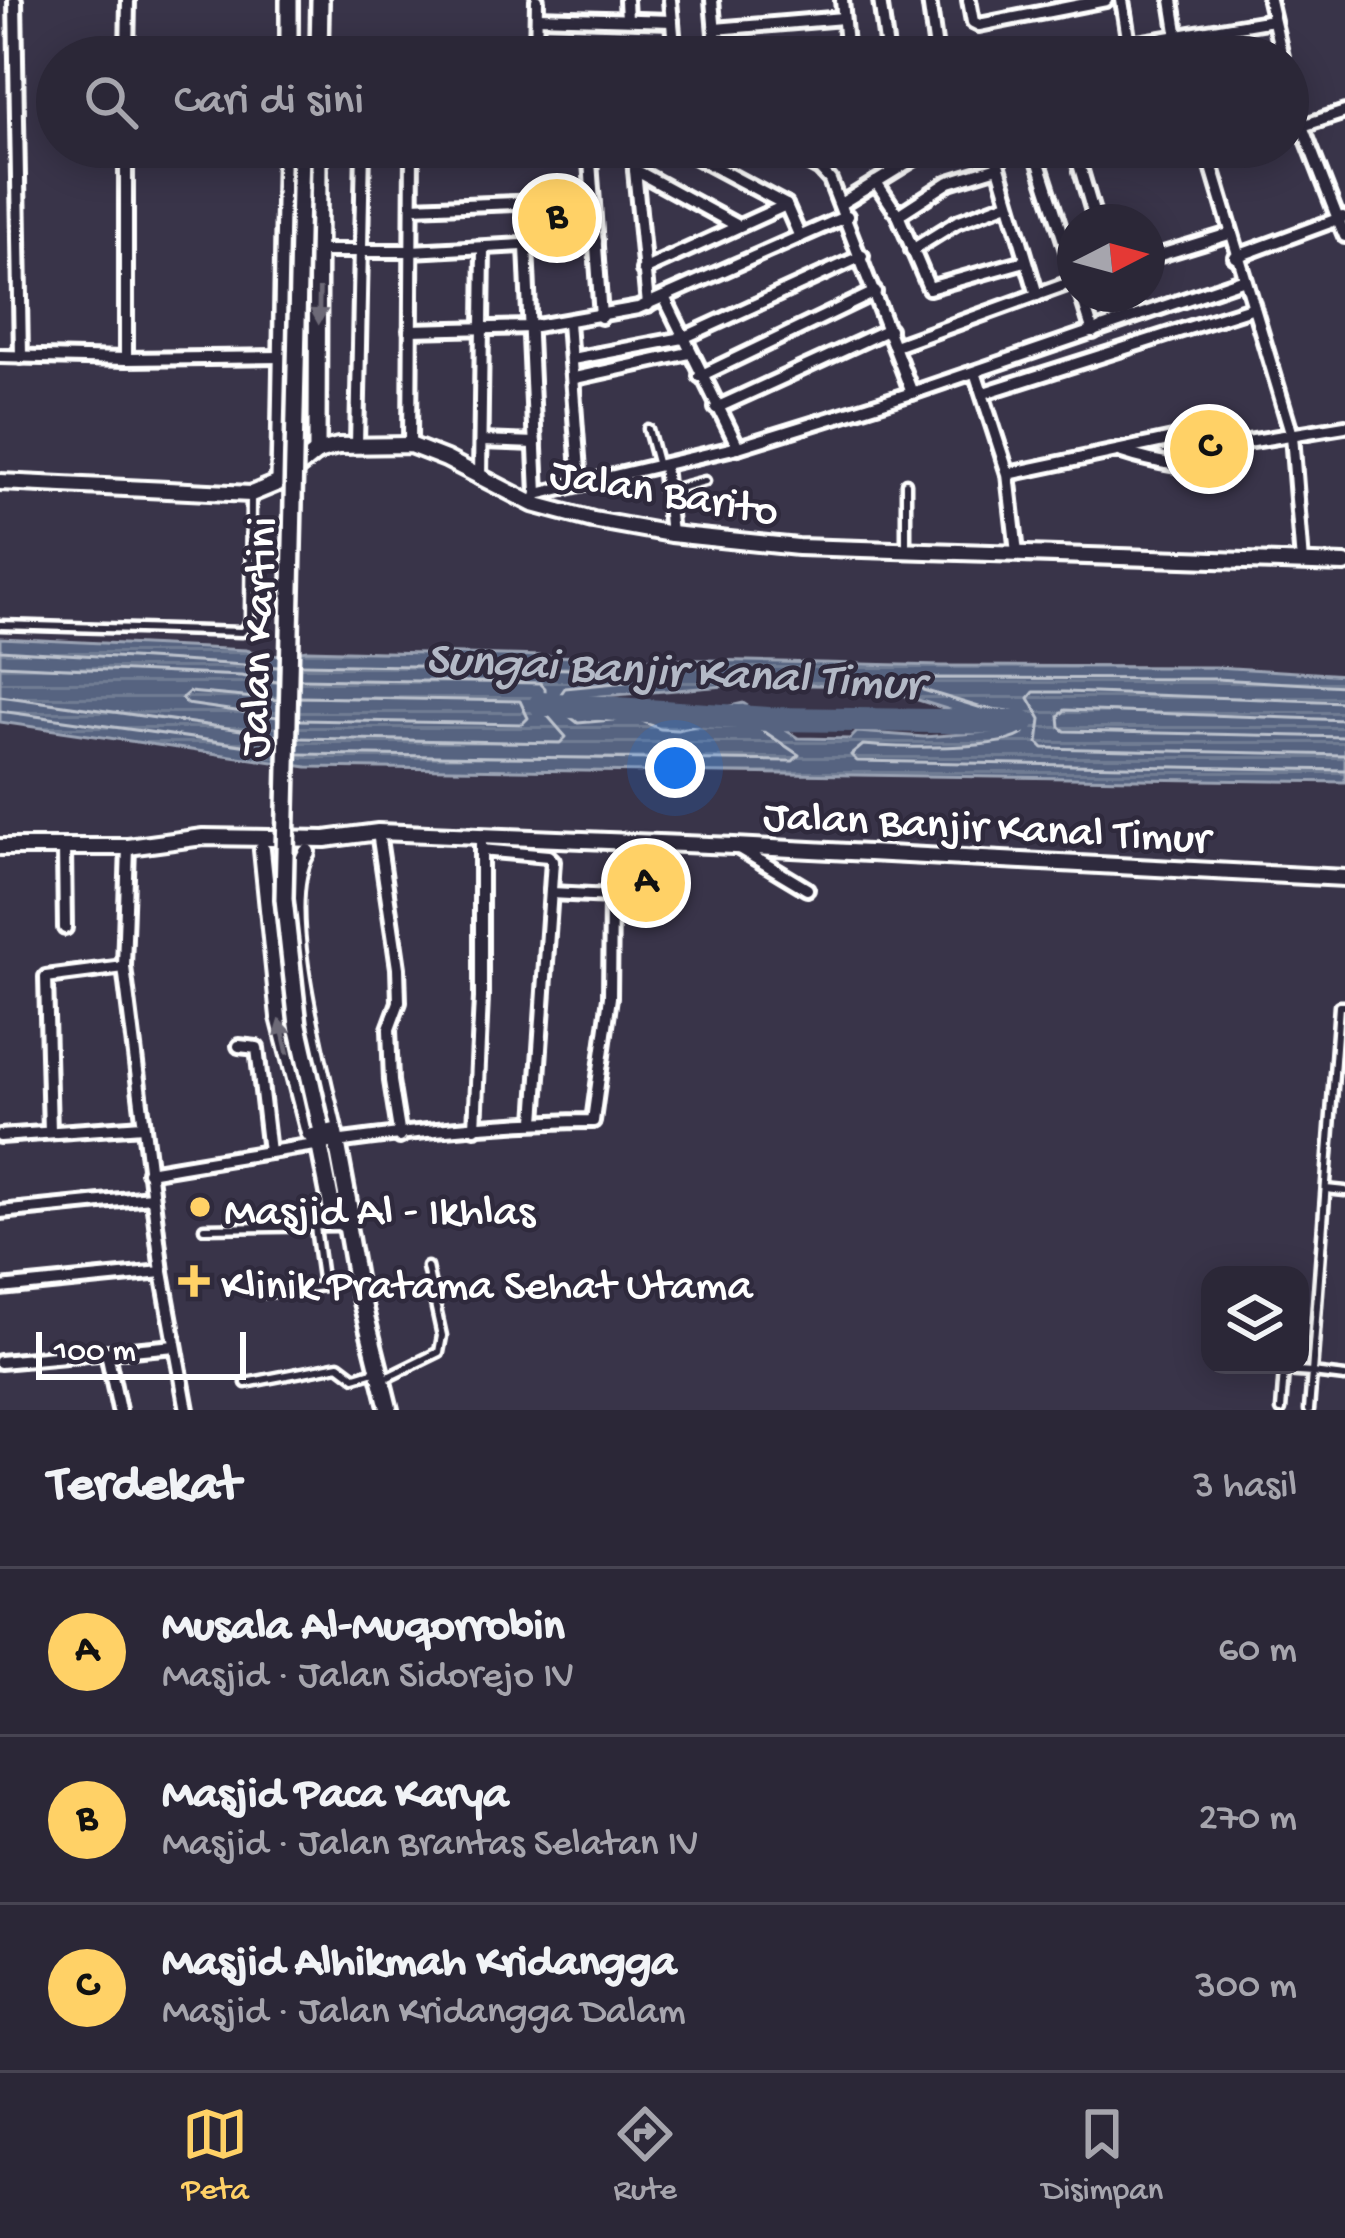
<!DOCTYPE html>
<html lang="id">
<meta charset="utf-8">
<style>
body{margin:0;font-family:"Gochi Hand",sans-serif;background:#373342;color:#f1f3f6}
.controls{position:absolute;right:36px;bottom:36px;display:grid;overflow:hidden;border-radius:24px;box-shadow:0 6px 30px #0003}
.controls button{width:108px;height:108px;display:grid;place-items:center;padding:0;border:0;border-bottom:3px solid #474452;background:#2b2737;color:#f1f3f6;font:60px sans-serif}
.compass{position:absolute;left:1057px;top:204px;width:108px;height:108px;border-radius:50%;background:#2b2737;box-shadow:0 6px 30px #0003;rotate:84deg}
.scale{position:absolute;left:36px;bottom:30px;width:210px;box-sizing:border-box;padding-left:12px;border:6px solid #fff;border-top:0;font-size:33px;line-height:42px;white-space:nowrap;color:#fff;-webkit-text-stroke:9px #2f2a3d;paint-order:stroke}
.you{position:absolute;left:675px;top:768px;width:42px;height:42px;margin:-30px;border:9px solid #fff;border-radius:50%;background:#1a73e8;box-shadow:0 0 0 18px #1a73e833}
.badge{display:grid;place-items:center;width:78px;height:78px;border-radius:50%;background:#ffd166;color:#111;font-size:39px;font-weight:700}
.pin{position:absolute;translate:-50% -50%;border:6px solid #fff;box-shadow:0 3px 12px #0006}
.list{margin:0;padding:0;list-style:none}
h2{display:flex;justify-content:space-between;align-items:center;height:156px;margin:0;padding:0 48px;font-size:51px}
h2 small{font-size:39px;font-weight:400;color:#a6a5ad}
.list li{display:grid;grid-template-columns:78px 1fr auto;gap:36px;align-items:center;box-sizing:border-box;height:168px;padding:0 48px;border-top:3px solid #474452}
.list b{display:block;font-size:45px;white-space:nowrap}
.list p{margin:0;font-size:39px;white-space:nowrap;color:#a6a5ad}
.list em{font-size:39px;font-style:normal;color:#a6a5ad}
.icon{flex:none;width:66px;height:66px;fill:none;stroke:currentColor;stroke-width:2;stroke-linecap:round;stroke-linejoin:round}
.map{position:relative;flex:none;width:1345px;height:1410px;overflow:hidden}
.search{position:absolute;background:#2b2737;box-shadow:0 6px 30px #0003;left:36px;right:36px;top:36px;height:132px;display:flex;align-items:center;gap:30px;box-sizing:border-box;padding:0 42px;border-radius:66px;color:#a6a5ad;font-size:45px}
.sheet{height:660px;background:#2b2737}
nav{display:flex;justify-content:space-around;align-items:center;box-sizing:border-box;height:168px;border-top:3px solid #474452;background:#2b2737;font-size:33px;color:#a6a5ad}
nav a{display:grid;justify-items:center;gap:6px}
nav .on{color:#ffd166}
.map>svg:first-child{display:block}
.water{fill:url(#water-rules);stroke:#9aa2b3;stroke-width:3;fill-rule:evenodd}
.lines{fill:none;stroke-linecap:round;stroke-linejoin:round}
.shore{stroke:#bbc1cc;stroke-width:3}
.river{stroke:#566480;stroke-width:24}
.service-casing{stroke:#fff;stroke-width:15}
.minor-casing{stroke:#fff;stroke-width:20}
.tertiary-casing{stroke:#fff;stroke-width:22}
.secondary-casing{stroke:#fff;stroke-width:24}
.service{stroke:#2f2a3d;stroke-width:6}
.minor{stroke:#2f2a3d;stroke-width:10}
.tertiary{stroke:#2f2a3d;stroke-width:14}
.secondary{stroke:#2f2a3d;stroke-width:15}
.secondary-bridge-casing{stroke:#fff;stroke-width:24;stroke-linecap:butt}
.secondary-bridge{stroke:#2f2a3d;stroke-width:15}
.oneway{fill:#6d6a77}
.poi-dot{fill:#ffd166;stroke:#2f2a3d;stroke-width:4.5}
.labels{text-anchor:middle;stroke-width:9;stroke-linejoin:round;paint-order:stroke}
.street-label{font-size:45px;fill:#fff;stroke:#2f2a3d}
.poi-label{font-size:45px;fill:#fff;stroke:#2f2a3d;text-anchor:start}
.water-label{font-size:48px;font-style:italic;fill:#b3b9c6;stroke:#2f2a3d}
</style>
<div class="map">
<svg width="1345" height="1410" viewBox="0 0 1345 1410">
<defs>
<pattern id="water-rules" width="6" height="5" patternUnits="userSpaceOnUse" patternTransform="scale(3)"><rect width="6" height="5" fill="#566480"/><path d="M0 2.5h6" fill="none" stroke="#6f7b93"/></pattern>
</defs>
<rect width="100%" height="100%" fill="#393449"/>
<filter id="ink" filterUnits="userSpaceOnUse"><feTurbulence type="fractalNoise" baseFrequency=".00833" numOctaves="2"/><feDisplacementMap in="SourceGraphic" scale="24" xChannelSelector="R" yChannelSelector="G"/><feConvolveMatrix kernelMatrix="1 2 1 2 8 2 1 2 1" color-interpolation-filters="sRGB"/></filter>
<g filter="url(#ink)">
<!-- water -->
<path class="water" d="M0,638L246,650L268,656L307,650L942,666L1216,667L1345,675V782L307,767L0,722ZM749,684L874,686L978,719L1017,723L1013,730L924,737L857,732L850,739L798,738L743,703L677,718H664L639,706L615,705L581,711L567,699Z"/>
<g class="lines">
<!-- shore -->
<g class="shore">
<path d="M0,650L279,667"/>
<path d="M0,665L241,676L278,682"/>
<path d="M1345,686L1216,679L924,678L919,683L923,690L982,708L1019,712L1026,721L1025,732C1008,751 892,748 863,745L851,755L857,761L1345,770"/>
<path d="M0,696L277,735"/>
<path d="M1345,702L1065,692H1034L1029,698L1041,719L1038,743L1043,748L1345,755"/>
<path d="M0,711L277,750"/>
<path d="M278,717L187,704L182,698L189,692L278,700"/>
<path d="M299,720L522,724L528,718L520,701L299,697"/>
<path d="M1345,720L1065,710L1059,716L1060,727L1065,731L1345,737"/>
<path d="M298,738L560,743L566,737L546,714L545,688L540,683L299,679"/>
<path d="M298,754L793,761L799,755L741,716L677,730L660,729L635,718L578,723L560,709L558,698L565,688L626,682L630,676L625,670L300,664"/>
</g>
<!-- river -->
<path class="river" d="M541,704L768,719L1022,722"/>
<!-- service casing -->
<g class="service-casing">
<g id="service">
<path d="M648,429L658,466"/>
<path d="M667,491L705,481"/>
<path d="M906,549V483"/>
<path d="M0,625L242,632L250,622L251,497"/>
<path d="M1345,1006H1339L1312,1373L1345,1377"/>
<path d="M1326,1189L1345,1191"/>
<path d="M204,1228L337,1226"/>
<path d="M323,1286L353,1279"/>
<path d="M266,1293L323,1286L315,1227"/>
<path d="M386,1378L439,1352L442,1336L427,1267"/>
<path d="M246,1383L339,1365L355,1377L375,1371"/>
<path d="M1281,1410L1284,1371L1312,1373L1309,1410"/>
</g>
</g>
<!-- minor casing -->
<g class="minor-casing">
<g id="minor">
<path d="M15,0L21,357"/>
<path d="M626,0L627,19"/>
<path d="M670,0L675,57"/>
<path d="M712,0L717,57"/>
<path d="M842,0L847,57"/>
<path d="M880,0L888,57"/>
<path d="M929,0L937,57"/>
<path d="M969,0L973,22L979,25L1106,0"/>
<path d="M1122,0L1131,57"/>
<path d="M1172,0L1181,57"/>
<path d="M1269,0L1282,57"/>
<path d="M537,17L672,21"/>
<path d="M715,29L843,18"/>
<path d="M127,57L128,0"/>
<path d="M536,57L537,0"/>
<path d="M818,57L847,54"/>
<path d="M1054,57L1273,20"/>
<path d="M1288,83L1296,117L1302,126L1345,112"/>
<path d="M1302,126L1338,219L1343,217"/>
<path d="M126,147V359"/>
<path d="M589,147L601,317"/>
<path d="M634,147L635,170"/>
<path d="M677,147L786,205L800,237"/>
<path d="M780,147L820,169L830,180L912,393"/>
<path d="M993,147L1037,295"/>
<path d="M1034,147L1075,275"/>
<path d="M1074,147L1096,222"/>
<path d="M1151,147L1154,162"/>
<path d="M1206,147L1292,435L1302,563"/>
<path d="M876,182L898,215L929,288L1025,261"/>
<path d="M842,203L933,147"/>
<path d="M412,207L543,202"/>
<path d="M898,215L949,182L998,167"/>
<path d="M526,246L537,494"/>
<path d="M912,250L957,222L1008,203"/>
<path d="M320,251H411L596,241"/>
<path d="M1235,257L1338,219L1345,236"/>
<path d="M1147,259L1229,234"/>
<path d="M643,270L786,205"/>
<path d="M1081,294L1093,332"/>
<path d="M665,299L738,447"/>
<path d="M648,305L635,170L738,226"/>
<path d="M568,322L580,484"/>
<path d="M410,330L530,327L638,308L847,216"/>
<path d="M895,346L1075,281"/>
<path d="M0,356L126,359L281,357"/>
<path d="M572,359L683,338L862,256"/>
<path d="M975,372L1008,474L1017,553"/>
<path d="M700,376L875,292"/>
<path d="M575,378L689,353"/>
<path d="M984,393L1251,308"/>
<path d="M716,408L889,329"/>
<path d="M481,441L535,443"/>
<path d="M357,445L363,147"/>
<path d="M410,445L412,147"/>
<path d="M1122,452C1143,459 1210,476 1228,462C1230,460 1234,447 1235,444"/>
<path d="M664,465L671,534"/>
<path d="M1008,474L1220,429L1228,433L1235,444L1345,426"/>
<path d="M480,478L483,248"/>
<path d="M533,504L537,494L738,447L912,393L1242,280"/>
<path d="M378,832L398,968L399,1002L389,1029L391,1081L400,1137"/>
<path d="M128,847L124,967L162,1272L187,1410"/>
<path d="M737,847L807,889"/>
<path d="M64,848L65,928"/>
<path d="M481,850L548,856L553,861L535,1121"/>
<path d="M239,1046L257,1048L269,1152"/>
<path d="M475,1128L481,998V844"/>
<path d="M50,1132L46,977L124,967"/>
<path d="M0,1136L143,1126"/>
<path d="M148,1172C294,1147 445,1122 593,1121L610,997L611,896L551,893"/>
<path d="M0,1212L151,1197"/>
<path d="M0,1288L162,1272"/>
<path d="M107,1353L119,1410"/>
<path d="M0,1362L175,1346"/>
</g>
</g>
<!-- tertiary casing -->
<g class="tertiary-casing">
<g id="tertiary">
<path d="M0,482L251,494L280,482L317,452L338,446L410,445L446,459L533,504L593,520L671,534L798,547L1345,564"/>
<path d="M0,847H128L203,837L325,839L378,832L734,846L1345,878"/>
<path d="M262,850L279,1017L309,1133L320,1147"/>
<path d="M307,852C273,905 324,1080 337,1143"/>
</g>
</g>
<!-- secondary casing -->
<g class="secondary-casing">
<g id="secondary">
<path d="M289,57V0"/>
<path d="M319,57L320,0"/>
<path d="M317,452L318,147"/>
<path d="M280,482L286,147"/>
<path d="M321,1127L337,1143L350,1213L347,1226L356,1278L389,1410"/>
<path d="M321,1127L320,1147L334,1218L347,1226"/>
</g>
</g>
<!-- service -->
<use href="#service" class="service"/>
<!-- minor -->
<use href="#minor" class="minor"/>
<!-- tertiary -->
<use href="#tertiary" class="tertiary"/>
<!-- secondary -->
<use href="#secondary" class="secondary"/>
<!-- secondary-bridge casing -->
<g class="secondary-bridge-casing">
<path id="secondary-bridge" d="M301,147L284,899L298,1025L321,1127"/>
</g>
<!-- secondary-bridge -->
<use href="#secondary-bridge" class="secondary-bridge"/>
</g>
<!-- one-way arrows -->
<defs><path id="oneway-solid" d="M-6-.8H1V-3.2L6.5 0L1 3.2V.8H-6Z" transform="scale(3)"/></defs>
<g class="oneway">
<use href="#oneway-solid" transform="translate(319 306) rotate(91)"/>
<use href="#oneway-solid" transform="translate(284 1037) rotate(-103)"/>
</g>
</g>
<!-- markers -->
<g class="poi-dot">
<circle cx="200" cy="1207" r="12"/>
<path d="M188 1263h12v12h12v12h-12v12h-12v-12h-12v-12h12z"/>
</g>
<g class="labels">
<!-- street labels -->
<g class="street-label">
<text transform="translate(665 488) rotate(10)" y="16">Jalan Barito</text>
<text transform="translate(254 637) rotate(-88)" y="16">Jalan Kartini</text>
<text transform="translate(987 823) rotate(3)" y="16">Jalan Banjir Kanal Timur</text>
</g>
<!-- poi labels -->
<g class="poi-label">
<text x="224" y="1223">Masjid Al - Ikhlas</text>
<text x="221" y="1297">Klinik Pratama Sehat Utama</text>
</g>
<!-- water labels -->
<g class="water-label">
<text transform="translate(674 667) rotate(3)" y="17">Sungai Banjir Kanal Timur</text>
</g>
</g>
</svg>
<div class="controls">
<button><svg class="icon" aria-label="layers" viewBox="0 0 24 24"><path d="M12 4l9 5-9 5-9-5zM3 14l9 5 9-5"/></svg></button>
</div>
<svg class="compass" viewBox="-18 -18 36 36"><path d="M0-13l5 13h-10z" fill="#e53935"/><path d="M0 13l5-13h-10z" fill="#a6a5ad"/></svg>
<div class="scale">100 m</div>
<div class="you"></div>
<div class="pin badge" style="left:646px;top:883px">A</div>
<div class="pin badge" style="left:557px;top:218px">B</div>
<div class="pin badge" style="left:1209px;top:449px">C</div>
<div class="search"><svg class="icon" aria-label="search" viewBox="0 0 24 24"><circle cx="10" cy="10" r="6"/><path d="M15 15l6 6"/></svg>Cari di sini</div>
</div>
<section class="sheet">
<h2>Terdekat<small>3 hasil</small></h2>
<ul class="list">
<li><span class="badge">A</span><div><b>Musala Al-Muqorrobin</b><p>Masjid · Jalan Sidorejo IV</p></div><em>60 m</em></li>
<li><span class="badge">B</span><div><b>Masjid Paca Karya</b><p>Masjid · Jalan Brantas Selatan IV</p></div><em>270 m</em></li>
<li><span class="badge">C</span><div><b>Masjid Alhikmah Kridangga</b><p>Masjid · Jalan Kridangga Dalam</p></div><em>300 m</em></li>
</ul>
</section>
<nav>
<a class="on"><svg class="icon" aria-label="map" viewBox="0 0 24 24"><path d="M3 6l6-2 6 2 6-2v14l-6 2-6-2-6 2zM9 4v14M15 6v14"/></svg>Peta</a>
<a><svg class="icon" aria-label="directions" viewBox="0 0 24 24"><path d="M12 3l9 9-9 9-9-9zM9 14v-3h6M13 9l2 2-2 2"/></svg>Rute</a>
<a><svg class="icon" aria-label="saved" viewBox="0 0 24 24"><path d="M7 4h10v16l-5-4-5 4z"/></svg>Disimpan</a>
</nav>
